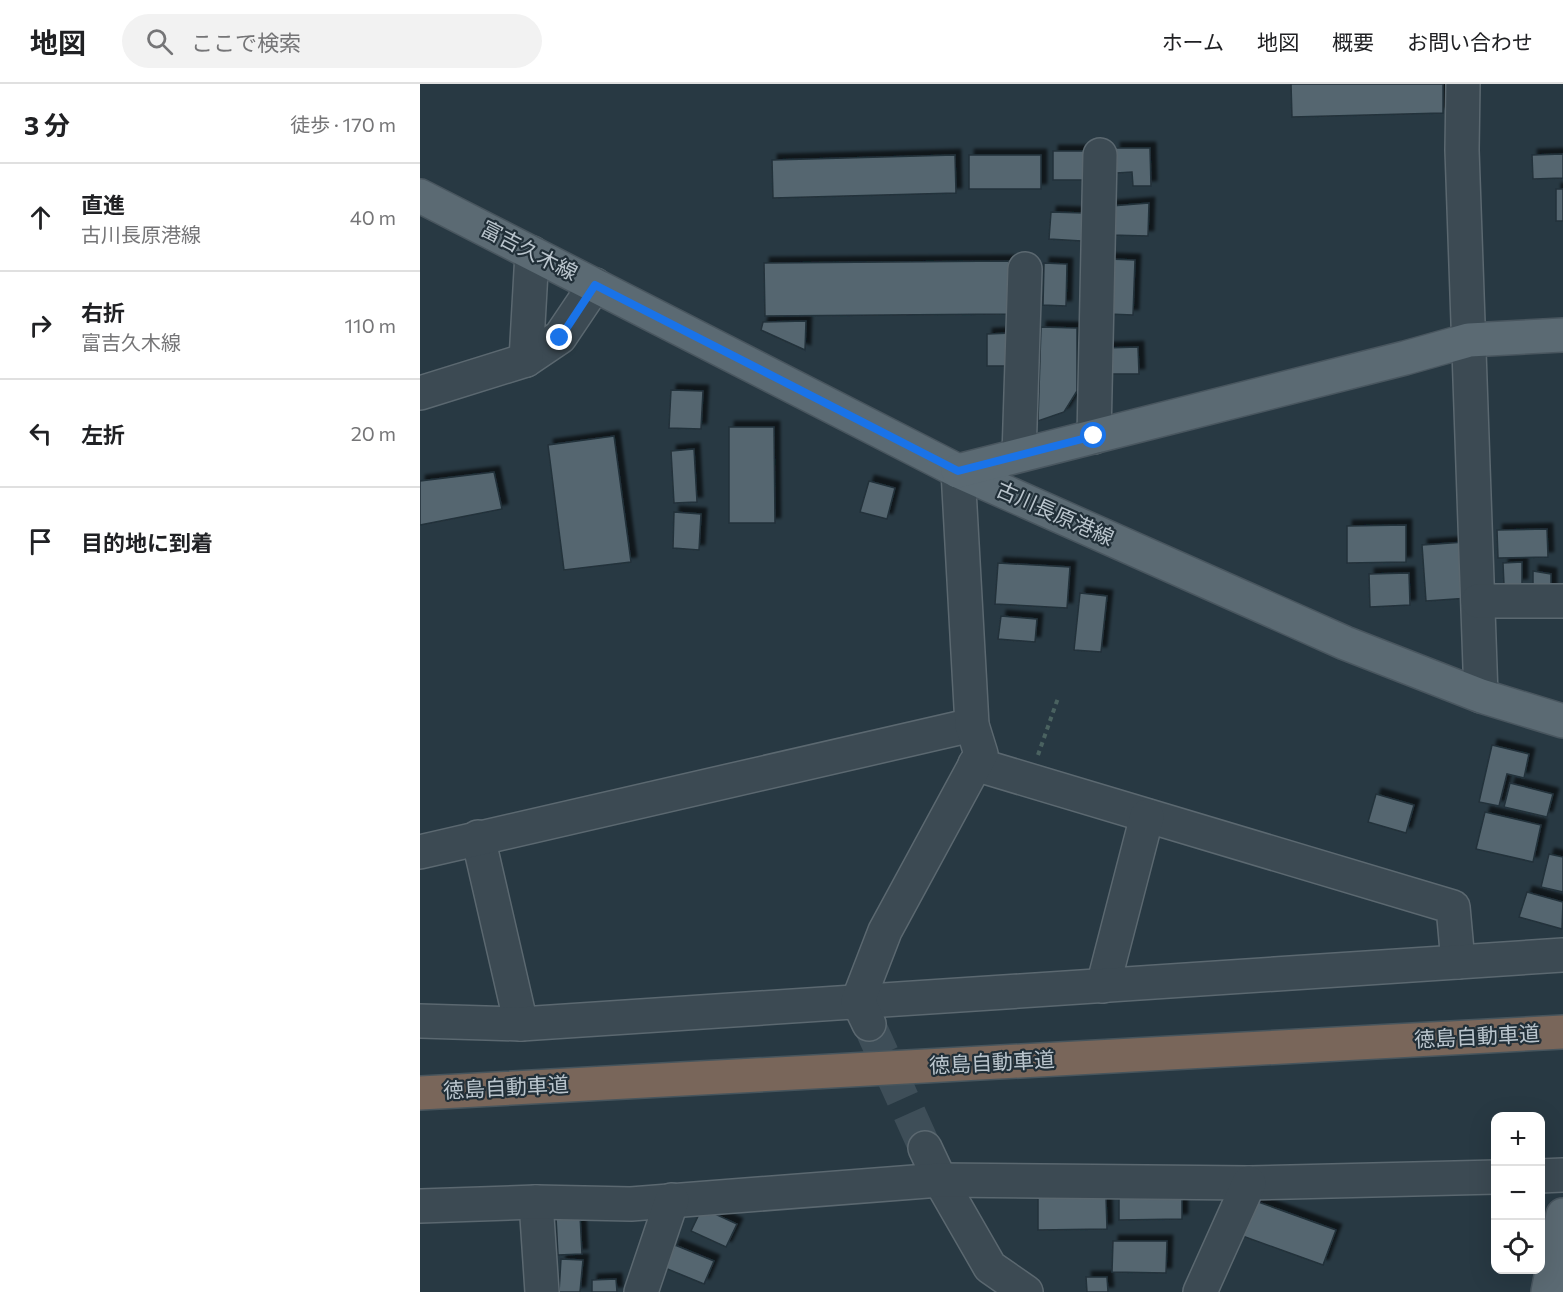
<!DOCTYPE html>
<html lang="ja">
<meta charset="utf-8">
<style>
body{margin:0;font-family:Commissioner,"Noto Sans JP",sans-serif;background:#f2f2f2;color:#202124}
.controls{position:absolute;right:18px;bottom:18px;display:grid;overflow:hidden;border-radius:12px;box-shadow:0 6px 24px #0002}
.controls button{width:54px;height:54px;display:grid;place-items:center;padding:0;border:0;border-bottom:2px solid #e0e0e0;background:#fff;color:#202124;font:30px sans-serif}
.stop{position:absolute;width:18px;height:18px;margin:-14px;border:4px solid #1a73e8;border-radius:50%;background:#fff}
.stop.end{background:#1a73e8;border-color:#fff;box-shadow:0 2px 6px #0008}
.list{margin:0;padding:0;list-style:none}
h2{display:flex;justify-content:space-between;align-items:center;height:78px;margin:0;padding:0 24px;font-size:26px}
h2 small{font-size:20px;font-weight:400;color:#757577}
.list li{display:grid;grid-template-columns:39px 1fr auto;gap:18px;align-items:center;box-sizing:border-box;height:108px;padding:0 24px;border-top:2px solid #e0e0e0}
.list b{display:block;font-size:22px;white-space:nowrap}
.list p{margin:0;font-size:20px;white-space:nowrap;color:#757577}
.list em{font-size:20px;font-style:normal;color:#757577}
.icon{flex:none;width:33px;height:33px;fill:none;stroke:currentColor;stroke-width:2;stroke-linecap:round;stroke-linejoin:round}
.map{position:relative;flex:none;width:1143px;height:1208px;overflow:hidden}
header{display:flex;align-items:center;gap:36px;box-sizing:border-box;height:84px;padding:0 30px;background:#fff;border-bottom:2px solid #e0e0e0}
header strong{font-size:28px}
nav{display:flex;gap:33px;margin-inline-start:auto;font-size:21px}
.search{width:420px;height:54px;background:#f2f2f2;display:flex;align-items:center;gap:15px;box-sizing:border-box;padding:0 21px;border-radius:33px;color:#757577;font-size:22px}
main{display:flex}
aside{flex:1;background:#fff}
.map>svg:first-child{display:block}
.building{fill:#546670;stroke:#23313a;stroke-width:1.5;filter:url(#shadow)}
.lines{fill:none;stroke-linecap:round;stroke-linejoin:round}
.minor-tunnel{stroke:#3e4e58;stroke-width:33;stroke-dasharray:33 16;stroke-linecap:butt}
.minor-casing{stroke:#5b6870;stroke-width:36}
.major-casing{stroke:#49565f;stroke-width:36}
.highway-casing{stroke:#47555d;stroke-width:36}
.path{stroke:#4a6260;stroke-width:4;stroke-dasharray:4.5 4.5;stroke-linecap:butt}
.minor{stroke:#3c4a53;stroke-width:33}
.major{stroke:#5b6a73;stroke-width:33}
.highway{stroke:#79665a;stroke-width:33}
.route{stroke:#1a73e8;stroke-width:8}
.labels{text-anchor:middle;stroke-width:4.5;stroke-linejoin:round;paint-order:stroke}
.street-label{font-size:21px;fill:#bac5cd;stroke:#212f38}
</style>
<header>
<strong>地図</strong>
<div class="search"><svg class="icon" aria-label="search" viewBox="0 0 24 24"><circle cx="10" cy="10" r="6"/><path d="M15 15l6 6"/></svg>ここで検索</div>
<nav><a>ホーム</a><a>地図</a><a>概要</a><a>お問い合わせ</a></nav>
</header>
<main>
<aside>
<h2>3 分<small>徒歩 · 170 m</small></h2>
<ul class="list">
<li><svg class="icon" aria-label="ahead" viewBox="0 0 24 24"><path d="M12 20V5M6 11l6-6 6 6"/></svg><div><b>直進</b><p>古川長原港線</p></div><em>40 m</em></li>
<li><svg class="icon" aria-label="right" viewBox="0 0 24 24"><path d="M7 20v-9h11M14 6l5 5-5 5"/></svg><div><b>右折</b><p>富吉久木線</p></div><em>110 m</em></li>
<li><svg class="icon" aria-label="left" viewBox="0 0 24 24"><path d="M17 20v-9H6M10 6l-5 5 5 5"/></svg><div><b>左折</b></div><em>20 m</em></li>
<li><svg class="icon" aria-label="arrive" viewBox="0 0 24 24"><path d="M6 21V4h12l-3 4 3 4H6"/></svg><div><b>目的地に到着</b></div></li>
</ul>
</aside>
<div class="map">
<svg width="1143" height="1208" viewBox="0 0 1143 1208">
<defs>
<filter id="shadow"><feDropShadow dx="5.5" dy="-5.5" stdDeviation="1.5" flood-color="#0009"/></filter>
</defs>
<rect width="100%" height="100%" fill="#283943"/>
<!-- building -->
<g class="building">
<path d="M871,0H1023V29L872,33Z"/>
<path d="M695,64H730L731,102H713L712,88L696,89Z"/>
<rect x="633" y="67" width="33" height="29"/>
<path d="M1143,70V94L1113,95L1112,71Z"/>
<path d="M535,71L536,109L353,114L352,76Z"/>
<rect x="549" y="71" width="72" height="34"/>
<rect x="1136" y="105" width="7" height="32"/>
<path d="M729,119L728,152L690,151L691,122Z"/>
<path d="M631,128L664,129L662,157L629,155Z"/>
<path d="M689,175L715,176L713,231L688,230Z"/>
<path d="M589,177V230L345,232L344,179Z"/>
<path d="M624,179L647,180L646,222L623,221Z"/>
<path d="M386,237L385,266L341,246L343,238Z"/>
<path d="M621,243L657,244V307L644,328L618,337Z"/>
<path d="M592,249L593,282H567V250Z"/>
<path d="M718,263L719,290H684V264Z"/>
<path d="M251,306L283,307L281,345L249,344Z"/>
<path d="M309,343H354L355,439H309Z"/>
<path d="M194,352L211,478L144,486L128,361Z"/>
<path d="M274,365L277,418L254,419L251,367Z"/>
<path d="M74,388L82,425L0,441V397Z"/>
<path d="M449,397L475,404L467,435L440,428Z"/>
<path d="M254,428L281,430L279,466L253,464Z"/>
<path d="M986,441V478L927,479V442Z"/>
<path d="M1127,445L1128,473L1078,474L1077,446Z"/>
<path d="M1045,458L1049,514L1006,517L1002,461Z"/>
<path d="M1102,478V500L1084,501L1083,479Z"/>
<path d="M578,479L650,483L647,524L575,520Z"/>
<path d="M1113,487L1131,490V507H1113Z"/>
<path d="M989,489L990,521L950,523L949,490Z"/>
<path d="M660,509L687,512L681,568L654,566Z"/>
<path d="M581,532L617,535L615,558L578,555Z"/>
<path d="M1072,661L1109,670L1104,694L1087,690L1079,722L1059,718Z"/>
<path d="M1090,699L1133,710L1127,733L1084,723Z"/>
<path d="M956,710L994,721L986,749L948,738Z"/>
<path d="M1065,728L1121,741L1113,778L1056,765Z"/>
<path d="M1129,770L1143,773V808L1121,803Z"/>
<path d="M1107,808L1143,818L1142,845L1099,833Z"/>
<path d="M762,1108V1135L699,1136V1109Z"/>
<path d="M618,1113H686L687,1145L618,1146Z"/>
<path d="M830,1115L916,1146L903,1181L817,1150Z"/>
<path d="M282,1124L317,1140L306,1163L271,1147Z"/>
<path d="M160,1131L162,1170L138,1171L136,1133Z"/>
<path d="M693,1157H747L746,1189L692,1188Z"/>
<path d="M255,1161L294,1177L284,1200L245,1184Z"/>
<path d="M141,1175L163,1176L160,1208H139Z"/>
<path d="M666,1193H687L688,1208H667Z"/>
<path d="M196,1195L197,1208H172V1196Z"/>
</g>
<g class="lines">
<!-- minor-tunnel -->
<path class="minor-tunnel" d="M449,940L505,1064"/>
<!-- minor casing -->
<g class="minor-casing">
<g id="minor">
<path d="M1043,0L1042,66L1061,612"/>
<path d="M106,276L140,253L175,201"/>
<path d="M0,309L106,276L112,169"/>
<path d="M674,353L680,71"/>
<path d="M599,371L605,185"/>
<path d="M1058,517H1143"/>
<path d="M555,680L1033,823L1038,878"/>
<path d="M58,753L101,940"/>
<path d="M0,768L552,641"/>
<path d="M683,902L727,732"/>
<path d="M0,937L101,940L1143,871"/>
<path d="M449,940L438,917L465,847L561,670L552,641L538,387"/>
<path d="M505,1064L520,1096L570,1183L606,1208"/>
<path d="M1120,1092L1143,1091"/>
<path d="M116,1118L122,1208"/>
<path d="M0,1122L116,1118L211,1120L520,1096L829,1099L1076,1093"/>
<path d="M221,1208L252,1116"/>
<path d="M780,1208L829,1099"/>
</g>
</g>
<!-- major casing -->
<g class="major-casing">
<g id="major">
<path d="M0,112L538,387L925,559L1061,612L1143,637"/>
<path d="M538,387L985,274L1049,256L1143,251"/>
<path d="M1128,1208L1143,1131"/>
</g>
</g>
<!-- highway casing -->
<g class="highway-casing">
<path id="highway" d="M0,1009L1143,948"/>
</g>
<!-- path -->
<path class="path" d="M618,671L638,614"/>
<!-- minor -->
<use href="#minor" class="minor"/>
<!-- major -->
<use href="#major" class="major"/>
<!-- highway -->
<use href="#highway" class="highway"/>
</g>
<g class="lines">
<!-- route -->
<path class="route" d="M140,254L175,201L538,387L674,352"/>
</g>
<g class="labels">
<!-- street labels -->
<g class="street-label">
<text transform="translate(109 167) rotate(27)" y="7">富吉久木線</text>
<text transform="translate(635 430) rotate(24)" y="7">古川長原港線</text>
<text transform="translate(1057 953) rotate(-3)" y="7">徳島自動車道</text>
<text transform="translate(572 979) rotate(-3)" y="7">徳島自動車道</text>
<text transform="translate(86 1004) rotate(-3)" y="7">徳島自動車道</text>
</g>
</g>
</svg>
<div class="controls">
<button>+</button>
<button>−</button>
<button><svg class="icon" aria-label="locate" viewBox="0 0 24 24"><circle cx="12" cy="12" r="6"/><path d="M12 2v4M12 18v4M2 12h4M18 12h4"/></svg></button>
</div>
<div class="stop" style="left:674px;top:352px"></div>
<div class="stop end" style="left:140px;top:254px"></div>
</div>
</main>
